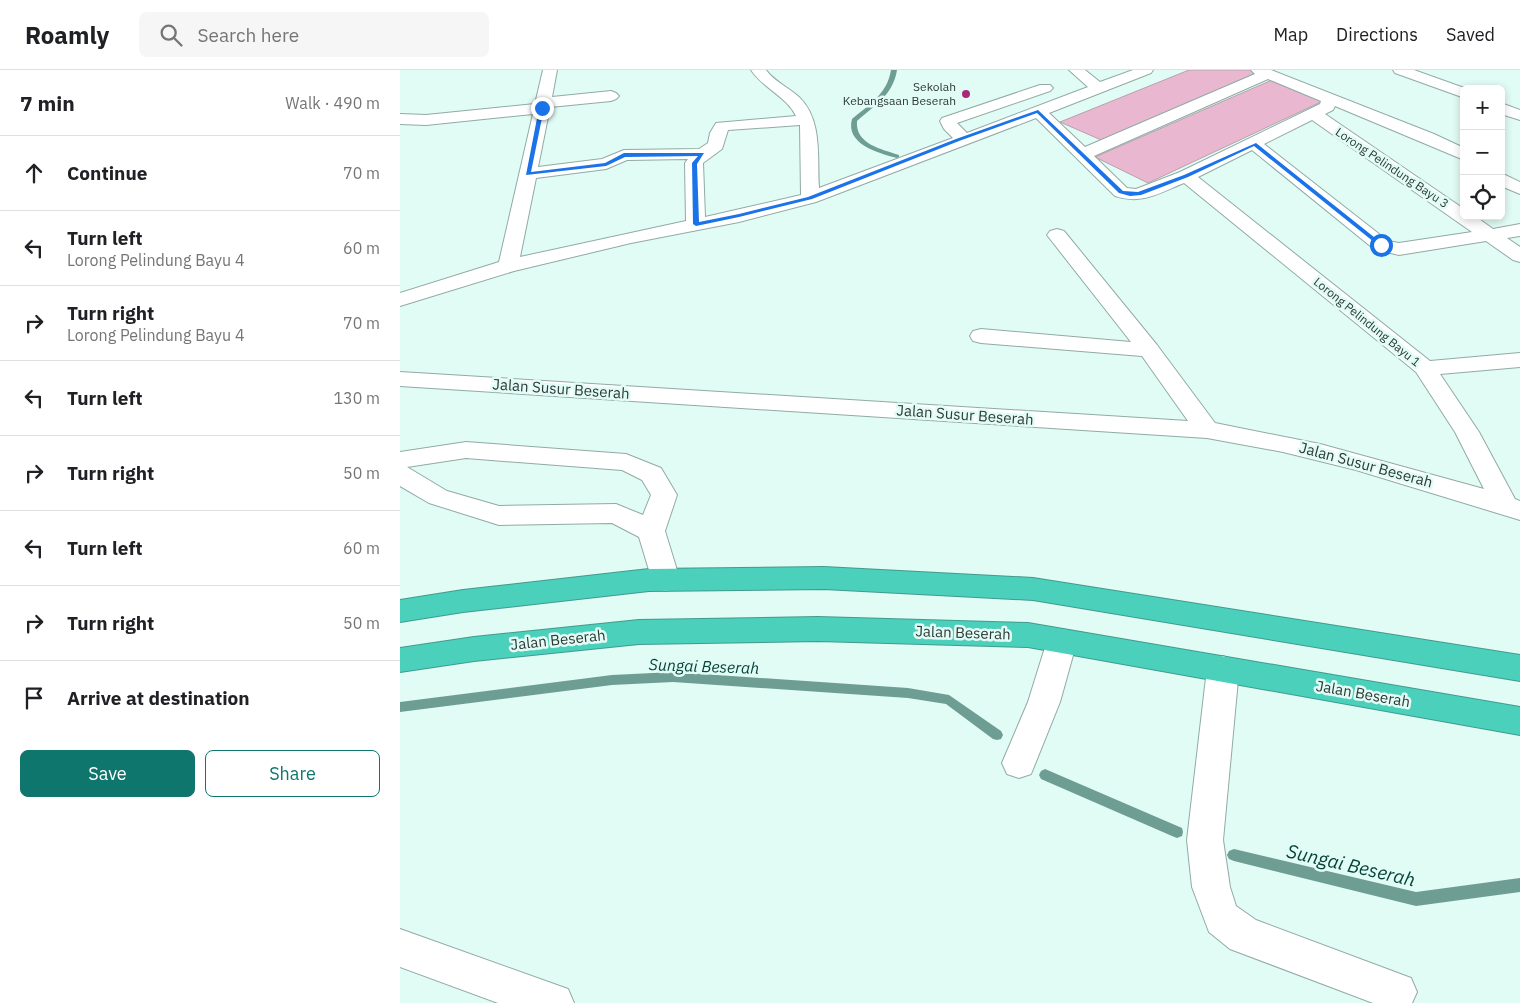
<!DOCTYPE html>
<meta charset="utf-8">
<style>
body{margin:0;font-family:"IBM Plex Sans",sans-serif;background:#f6f6f6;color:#202124}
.controls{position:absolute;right:15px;top:15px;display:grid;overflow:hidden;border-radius:8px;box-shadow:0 2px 8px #0003}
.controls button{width:45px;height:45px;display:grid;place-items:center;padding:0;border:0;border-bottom:1px solid #e0e0e0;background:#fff;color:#202124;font:25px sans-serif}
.stop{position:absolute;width:15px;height:15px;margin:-11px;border:4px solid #1a73e8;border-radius:50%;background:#fff}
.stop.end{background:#1a73e8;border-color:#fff;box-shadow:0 1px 5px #0008}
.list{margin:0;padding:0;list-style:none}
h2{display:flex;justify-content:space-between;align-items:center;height:65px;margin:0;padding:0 20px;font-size:21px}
h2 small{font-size:16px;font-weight:400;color:#757577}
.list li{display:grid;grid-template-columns:32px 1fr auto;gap:15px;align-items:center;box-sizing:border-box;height:75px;padding:0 20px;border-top:1px solid #e0e0e0}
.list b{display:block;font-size:19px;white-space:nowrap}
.list p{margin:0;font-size:16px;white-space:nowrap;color:#757577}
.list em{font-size:16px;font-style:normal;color:#757577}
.actions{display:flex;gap:10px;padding:15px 20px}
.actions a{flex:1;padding:11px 0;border:1px solid #0f766e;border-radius:8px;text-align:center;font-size:18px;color:#0f766e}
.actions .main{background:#0f766e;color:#fff}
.icon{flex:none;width:28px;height:28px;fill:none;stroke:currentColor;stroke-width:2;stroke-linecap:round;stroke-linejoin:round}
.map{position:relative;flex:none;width:1120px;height:933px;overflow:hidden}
header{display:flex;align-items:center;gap:30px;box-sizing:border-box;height:70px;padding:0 25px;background:#fff;border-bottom:1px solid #e0e0e0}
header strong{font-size:24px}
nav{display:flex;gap:28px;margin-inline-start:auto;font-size:18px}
.search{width:350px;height:45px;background:#f6f6f6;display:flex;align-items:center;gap:12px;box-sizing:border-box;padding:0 18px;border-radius:8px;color:#757577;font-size:19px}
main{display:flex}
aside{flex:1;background:#fff}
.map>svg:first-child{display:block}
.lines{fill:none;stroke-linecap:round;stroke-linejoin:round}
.stream{fill:#6e9d93;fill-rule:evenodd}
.building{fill:#eab7d0;stroke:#b7a2ac}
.minor-casing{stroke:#91aaa5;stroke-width:2}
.highway-casing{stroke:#419b8d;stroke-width:2}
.minor{fill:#fff;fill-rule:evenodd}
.highway{fill:#4bd0bb;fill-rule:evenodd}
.route{fill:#1a73e8}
.poi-dot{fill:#a92977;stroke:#e1fbf5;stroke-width:2}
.labels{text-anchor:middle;stroke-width:5;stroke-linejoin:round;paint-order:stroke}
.far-poi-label{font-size:12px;fill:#2f3937;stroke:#e1fbf5;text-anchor:end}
.far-street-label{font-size:12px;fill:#2f3937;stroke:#e1fbf5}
.street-label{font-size:15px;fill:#2f3937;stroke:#e1fbf5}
.water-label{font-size:16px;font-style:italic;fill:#08433a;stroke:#e1fbf5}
.near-water-label{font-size:19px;font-style:italic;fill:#08433a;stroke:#e1fbf5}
</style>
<header>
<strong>Roamly</strong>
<div class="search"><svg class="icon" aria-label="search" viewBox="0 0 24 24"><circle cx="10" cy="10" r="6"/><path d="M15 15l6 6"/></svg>Search here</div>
<nav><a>Map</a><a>Directions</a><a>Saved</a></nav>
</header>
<main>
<aside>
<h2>7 min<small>Walk · 490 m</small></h2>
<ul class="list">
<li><svg class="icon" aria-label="ahead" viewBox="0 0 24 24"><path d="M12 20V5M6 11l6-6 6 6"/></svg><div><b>Continue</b></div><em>70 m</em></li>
<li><svg class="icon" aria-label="left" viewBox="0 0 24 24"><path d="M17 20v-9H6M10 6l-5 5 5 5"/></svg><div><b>Turn left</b><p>Lorong Pelindung Bayu 4</p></div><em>60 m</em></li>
<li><svg class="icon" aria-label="right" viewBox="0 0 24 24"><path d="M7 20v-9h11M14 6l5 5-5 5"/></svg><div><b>Turn right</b><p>Lorong Pelindung Bayu 4</p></div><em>70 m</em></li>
<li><svg class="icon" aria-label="left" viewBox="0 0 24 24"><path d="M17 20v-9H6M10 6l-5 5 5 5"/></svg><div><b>Turn left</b></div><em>130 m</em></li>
<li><svg class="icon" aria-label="right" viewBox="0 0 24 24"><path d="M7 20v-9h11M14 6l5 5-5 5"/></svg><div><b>Turn right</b></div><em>50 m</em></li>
<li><svg class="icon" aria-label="left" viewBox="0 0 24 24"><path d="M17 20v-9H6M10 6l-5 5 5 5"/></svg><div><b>Turn left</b></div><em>60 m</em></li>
<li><svg class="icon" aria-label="right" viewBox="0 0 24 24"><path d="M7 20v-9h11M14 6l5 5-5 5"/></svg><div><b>Turn right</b></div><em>50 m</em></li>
<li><svg class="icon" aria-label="arrive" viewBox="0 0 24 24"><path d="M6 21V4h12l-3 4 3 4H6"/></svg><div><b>Arrive at destination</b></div></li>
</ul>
<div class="actions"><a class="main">Save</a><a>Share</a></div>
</aside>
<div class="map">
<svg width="1120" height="933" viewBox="0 0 1120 933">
<rect width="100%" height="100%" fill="#e1fbf5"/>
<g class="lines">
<!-- stream -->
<g class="stream">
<path d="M491,0H497C493,25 475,35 457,51C455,74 481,79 499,85V87L497,88C478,83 445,74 452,49C470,34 487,24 491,0Z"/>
<path d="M273,602L508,618L549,625L601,661L603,665L601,669L597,670L593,669L546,634L508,628L273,612L212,615L0,642V632L212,605Z"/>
<path d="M645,699L782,758L783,762L782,766L777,768L772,766L641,709L639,705L641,701Z"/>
<path d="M834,779L1016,822L1120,808V822L1016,836L834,791L829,789L827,785L829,781Z"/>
</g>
</g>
<!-- building -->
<g class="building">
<path d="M789,0H850L863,6L708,73L660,52Z"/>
<path d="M872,10L923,31L748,113L695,87Z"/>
</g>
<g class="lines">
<!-- minor casing -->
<g class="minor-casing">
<g id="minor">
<path d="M143,0H157L152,27L211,21L216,23L219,26L216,29L211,31L150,37L138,97L202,89L224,80L299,79L308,73L310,63L316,53L396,46C387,27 364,19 351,0H366C375,12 388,17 399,27C423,50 417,88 419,118L553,68L544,59L540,51L542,48L640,15H650L653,18L650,21L557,53L567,63L688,17L669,0H685L700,12L733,0H753L751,3L649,43L685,77L855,4L851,0H871L1034,64L1064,78V90L935,36L933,40L925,44L1064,139V146H1075L1093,159L1120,154V166L1107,168L1120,177V192L1113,190L1086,171L999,185L974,179L852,80L798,107L1030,291L1120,283V297L1040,304L1079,362L1115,429L1120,431V450L956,400L883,382L807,368L0,316V302L788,351L742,286L581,273L573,271L570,266L573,261L581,259L731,272L647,165L650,161L657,159L664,161L757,275L815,353L920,374L1084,419L1055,362L1016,302L784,113C759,123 742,135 715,126L636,48L416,132L339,152L231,173L114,201L0,236V223L99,192L133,44L26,55L0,54V44L26,45L135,34ZM868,9L921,31L920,34L780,102L736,119L727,118L694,86ZM912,50L1072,162L999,173L988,171L864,74ZM400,55L401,125L305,147L303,93L322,79L328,60ZM288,89L285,93L286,151L120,187L136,108L206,99L227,90Z"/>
<path d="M993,0H1014L1067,19H1064V28L1059,26L995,3Z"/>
<path d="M1101,33L1120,40V50L1101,44Z"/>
<path d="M1101,103L1120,112V124L1101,116Z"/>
<path d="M66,372L226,384L261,398L277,425L265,461L280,510L276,518L266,521L256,518L252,510L239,467L212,453L99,455L29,433L0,416V382ZM66,388L222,400L242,410L251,425L243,445L216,434L99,436L47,421L7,397Z"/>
<path d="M662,559L673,562L677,571L660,632L631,704L619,708L607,704L602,693L628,632L647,571L651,562Z"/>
<path d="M823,586L834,590L839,599L823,770L830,817L836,836L856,850L1011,908L1017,922L1012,933H973L830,879L809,862L792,817L787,770L807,599L812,590Z"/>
<path d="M0,859L168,919L174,933H98L0,897Z"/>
</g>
</g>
<!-- highway casing -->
<g class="highway-casing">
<g id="highway">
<path d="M424,497L633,508L1120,585V611L633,530L424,519L249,521L63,542L0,552V530L63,520L249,499Z"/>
<path d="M418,547L628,553L1120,637V665L628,577L418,571L239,574L74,591L0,602V578L74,567L239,550Z"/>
</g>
</g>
<!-- minor -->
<use href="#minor" class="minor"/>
<!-- highway -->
<use href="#highway" class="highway"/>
</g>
<!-- route -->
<path class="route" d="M142,36L144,38L131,102L205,93L224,83H304L297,94L299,152L339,144L408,127L556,69L638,40L723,121L738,122L784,105L856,73L984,175L979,176L854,76L788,107L741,125L730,126L719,123L637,43L559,71L412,129L339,147L296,156L293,154L292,93L298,86L225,87L206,96L126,105L139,38Z"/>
<!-- markers -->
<circle class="poi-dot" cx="566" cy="24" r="5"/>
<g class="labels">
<!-- far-poi labels -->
<g class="far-poi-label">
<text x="556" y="21">Sekolah<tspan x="556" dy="14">Kebangsaan Beserah</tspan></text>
</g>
<!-- far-street labels -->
<g class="far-street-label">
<text transform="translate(992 98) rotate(34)" y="4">Lorong Pelindung Bayu 3</text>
<text transform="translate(967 252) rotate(39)" y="4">Lorong Pelindung Bayu 1</text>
</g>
<!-- street labels -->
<g class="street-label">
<text transform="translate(161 319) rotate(4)" y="5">Jalan Susur Beserah</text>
<text transform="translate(565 345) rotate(4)" y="5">Jalan Susur Beserah</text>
<text transform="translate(966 395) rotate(15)" y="5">Jalan Susur Beserah</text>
<text transform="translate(563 563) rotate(2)" y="5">Jalan Beserah</text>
<text transform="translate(158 570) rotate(-6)" y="5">Jalan Beserah</text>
<text transform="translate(963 624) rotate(10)" y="5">Jalan Beserah</text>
</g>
<!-- water labels -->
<g class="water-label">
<text transform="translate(304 596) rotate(2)" y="6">Sungai Beserah</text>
</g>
<!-- near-water labels -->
<g class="near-water-label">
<text transform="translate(951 795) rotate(13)" y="7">Sungai Beserah</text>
</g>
</g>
</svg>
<div class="controls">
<button>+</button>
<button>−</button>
<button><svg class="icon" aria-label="locate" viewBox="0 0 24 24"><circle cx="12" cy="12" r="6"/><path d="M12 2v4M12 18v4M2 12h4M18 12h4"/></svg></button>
</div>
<div class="stop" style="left:981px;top:175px"></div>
<div class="stop end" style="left:142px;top:38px"></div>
</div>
</main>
